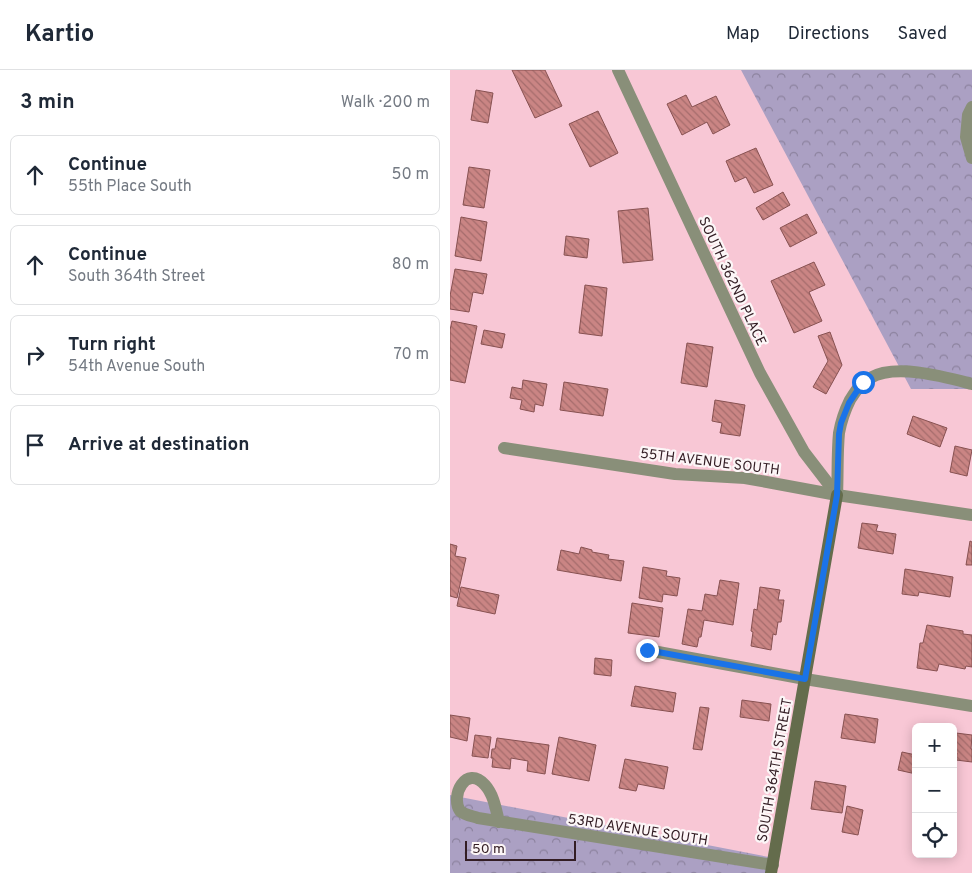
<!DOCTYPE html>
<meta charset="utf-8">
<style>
body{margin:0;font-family:Overpass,sans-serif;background:#f2f2f3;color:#1f2937}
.controls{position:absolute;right:15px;bottom:15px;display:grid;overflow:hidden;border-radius:8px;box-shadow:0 2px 12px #0003}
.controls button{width:45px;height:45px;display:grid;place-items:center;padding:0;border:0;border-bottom:1px solid #e0e1e3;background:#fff;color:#1f2937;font:25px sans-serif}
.scale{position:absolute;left:15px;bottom:12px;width:111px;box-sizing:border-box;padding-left:5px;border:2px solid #331d24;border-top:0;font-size:14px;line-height:18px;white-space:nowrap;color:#331d24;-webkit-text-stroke:4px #fcf6f7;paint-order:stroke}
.stop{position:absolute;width:15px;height:15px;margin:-11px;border:4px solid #1a73e8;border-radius:50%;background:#fff}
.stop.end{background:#1a73e8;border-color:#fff;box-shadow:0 1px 5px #0008}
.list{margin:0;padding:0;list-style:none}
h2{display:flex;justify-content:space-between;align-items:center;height:65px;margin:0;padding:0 20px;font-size:21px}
h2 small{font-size:16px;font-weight:400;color:#747a83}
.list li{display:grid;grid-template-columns:32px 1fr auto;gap:15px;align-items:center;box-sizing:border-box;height:80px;margin:0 10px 10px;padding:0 10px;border:1px solid #e0e1e3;border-radius:8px}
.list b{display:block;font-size:19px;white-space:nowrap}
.list p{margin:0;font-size:16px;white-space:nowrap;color:#747a83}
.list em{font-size:16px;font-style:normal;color:#747a83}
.icon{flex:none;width:28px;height:28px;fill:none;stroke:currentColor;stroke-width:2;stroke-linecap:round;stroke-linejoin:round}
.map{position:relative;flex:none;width:522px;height:803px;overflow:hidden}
header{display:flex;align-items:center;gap:30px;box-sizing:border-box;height:70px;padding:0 25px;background:#fff;border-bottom:1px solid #e0e1e3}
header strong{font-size:24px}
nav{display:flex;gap:28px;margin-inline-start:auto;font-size:18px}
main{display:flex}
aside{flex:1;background:#fff}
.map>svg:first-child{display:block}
.forest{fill:url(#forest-crowns)}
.building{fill:url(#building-back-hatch);stroke:#875151}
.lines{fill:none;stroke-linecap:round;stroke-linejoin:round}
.street{stroke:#898f79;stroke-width:12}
.secondary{stroke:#646c4c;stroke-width:12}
.route{stroke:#1a73e8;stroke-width:6}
.labels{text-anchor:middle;stroke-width:4.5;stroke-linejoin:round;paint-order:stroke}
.street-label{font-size:14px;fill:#331d24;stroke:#fcf6f7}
</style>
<header>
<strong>Kartio</strong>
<nav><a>Map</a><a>Directions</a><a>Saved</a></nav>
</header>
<main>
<aside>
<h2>3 min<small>Walk · 200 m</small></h2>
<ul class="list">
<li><svg class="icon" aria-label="ahead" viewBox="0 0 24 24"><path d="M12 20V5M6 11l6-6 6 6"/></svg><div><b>Continue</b><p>55th Place South</p></div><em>50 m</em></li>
<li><svg class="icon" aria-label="ahead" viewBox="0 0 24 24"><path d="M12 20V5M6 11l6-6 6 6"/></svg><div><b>Continue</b><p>South 364th Street</p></div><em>80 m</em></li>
<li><svg class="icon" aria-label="right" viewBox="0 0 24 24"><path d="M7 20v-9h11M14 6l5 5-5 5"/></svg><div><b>Turn right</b><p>54th Avenue South</p></div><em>70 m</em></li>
<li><svg class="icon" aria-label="arrive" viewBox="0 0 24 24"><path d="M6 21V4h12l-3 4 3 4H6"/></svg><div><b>Arrive at destination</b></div></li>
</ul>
</aside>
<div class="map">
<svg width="522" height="803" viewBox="0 0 522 803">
<defs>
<pattern id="forest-crowns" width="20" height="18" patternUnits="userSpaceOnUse" patternTransform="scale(1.25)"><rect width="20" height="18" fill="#aba0c3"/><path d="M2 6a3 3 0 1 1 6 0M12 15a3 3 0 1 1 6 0" fill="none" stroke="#8c829e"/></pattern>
<pattern id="building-back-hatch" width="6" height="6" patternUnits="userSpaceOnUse" patternTransform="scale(1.25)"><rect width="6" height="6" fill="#ca8584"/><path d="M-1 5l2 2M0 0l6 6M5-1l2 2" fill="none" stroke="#a56c6c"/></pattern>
</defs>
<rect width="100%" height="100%" fill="#f8c7d5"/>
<!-- forest -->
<g class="forest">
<path d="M291,0H522V319H461Z"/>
<path d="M0,725L324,788L321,803H0Z"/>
</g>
<!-- building -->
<g class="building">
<path d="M62,0H95L112,36L85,48Z"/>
<path d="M26,20L43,23L38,53L21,50Z"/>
<path d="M236,25L242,37L266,26L280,55L263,64L257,52L232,65L217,34Z"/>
<path d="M148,41L168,83L140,97L119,54Z"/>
<path d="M306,78L323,115L304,123L296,107L285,112L276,91Z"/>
<path d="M19,97L40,100L34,138L13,135Z"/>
<path d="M333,122L340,135L313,150L306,138Z"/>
<path d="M198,138L203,190L173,193L168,141Z"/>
<path d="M357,144L367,163L340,177L330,158Z"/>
<path d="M11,147L37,152L31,191L5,186Z"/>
<path d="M116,166L139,169L137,188L114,185Z"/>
<path d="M364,192L375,215L359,222L372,251L344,263L321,211Z"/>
<path d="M5,199L37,204L33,224L23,222L19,242L0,239V226Z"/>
<path d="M135,215L157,218L152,266L129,263Z"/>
<path d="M2,251L27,256L15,313L0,310V260Z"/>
<path d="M34,260L55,264L52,278L31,274Z"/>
<path d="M380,262L392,295L376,324L363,317L378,291L368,266Z"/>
<path d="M237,273L263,277L257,317L231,313Z"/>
<path d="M73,310L97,314L93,336L85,334L84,342L70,339L72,330L60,328L62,317L72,319Z"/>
<path d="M114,312L158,319L153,346L110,340Z"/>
<path d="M265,330L295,335L290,366L270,363L272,353L262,351Z"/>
<path d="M463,346L497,358L490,377L457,364Z"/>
<path d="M505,376L522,380L517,406L500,402Z"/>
<path d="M412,453L428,455L426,461L446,464L443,484L408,478Z"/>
<path d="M520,471L522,472V495H516Z"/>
<path d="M0,474L7,476L5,486L16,488L7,528L0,526Z"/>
<path d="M131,477L142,480V482L159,485L158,489L174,491L171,511L107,500L111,480L129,484Z"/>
<path d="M193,497L217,501L216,506L230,508L227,526L213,524L212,532L189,528Z"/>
<path d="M455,499L503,507L500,527L469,522L468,526L452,524Z"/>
<path d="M270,510L289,513L283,555L254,550L251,567H249L247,577L232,574L238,539L252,541L255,524L267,526Z"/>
<path d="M11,517L49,525L45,544L7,536Z"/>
<path d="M310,517L330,520L328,530H334L331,552H328L326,565L323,564L321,580L301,576L303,562L301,561L304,539L307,540Z"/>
<path d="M182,533L213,538L209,567L178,563Z"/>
<path d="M477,555L513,561V564L522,565V597L516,596L515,599L489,594L487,601L467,598L470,573H473Z"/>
<path d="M145,588L162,590L161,606L144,604Z"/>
<path d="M185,616L226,623L223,642L181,636Z"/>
<path d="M292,630L321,634L319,651L290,647Z"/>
<path d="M250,637L259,638L252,680L243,679Z"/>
<path d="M395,644L428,649L425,673L391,668Z"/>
<path d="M0,645L20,648L17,671L0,667Z"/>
<path d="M506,663L522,665L521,679H522V692L506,690L507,683L503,682Z"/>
<path d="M25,665L41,667L38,688L22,686Z"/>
<path d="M109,667L146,675L139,711L102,704Z"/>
<path d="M47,668L99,675L95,704L77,701L78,691L61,688L60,699L42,697L43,688H41L42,679H45Z"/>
<path d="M452,682L466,685V704L448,700Z"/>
<path d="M175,689L218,697L214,719L188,714L186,721L169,718Z"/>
<path d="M365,711L396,716L392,743L361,739Z"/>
<path d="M397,736L413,740L408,765L392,762Z"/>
</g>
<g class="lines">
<!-- street -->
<g class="street">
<path d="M168,0L310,303L354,382L387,425"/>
<path d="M522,37L518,45L516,67L522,88"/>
<path d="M54,378L225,404L295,408L387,425L522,445"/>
<path d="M387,425C388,405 387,384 389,363C391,352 395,340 400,330C405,322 411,312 420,308C446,293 495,307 522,314"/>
<path d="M197,580L355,609L522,636"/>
<path d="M49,752C46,740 44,725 35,715C16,694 0,726 10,741C15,745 22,746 28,748L323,795"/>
</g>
<!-- secondary -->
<path class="secondary" d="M321,803L387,425"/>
</g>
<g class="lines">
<!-- route -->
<path class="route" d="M197,580L355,609L387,425L389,364L391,353L399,333L413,312"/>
</g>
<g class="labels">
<!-- street labels -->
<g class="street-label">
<text transform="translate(283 211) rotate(65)" y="5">SOUTH 362ND PLACE</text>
<text transform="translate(260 391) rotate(7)" y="5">55TH AVENUE SOUTH</text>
<text transform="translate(324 700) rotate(-80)" y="5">SOUTH 364TH STREET</text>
<text transform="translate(188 759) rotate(9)" y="5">53RD AVENUE SOUTH</text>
</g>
</g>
</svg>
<div class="controls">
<button>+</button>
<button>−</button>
<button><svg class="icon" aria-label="locate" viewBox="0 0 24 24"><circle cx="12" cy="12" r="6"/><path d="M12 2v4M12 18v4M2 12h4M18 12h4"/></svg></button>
</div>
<div class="scale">50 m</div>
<div class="stop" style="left:413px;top:312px"></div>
<div class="stop end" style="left:197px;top:580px"></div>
</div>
</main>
